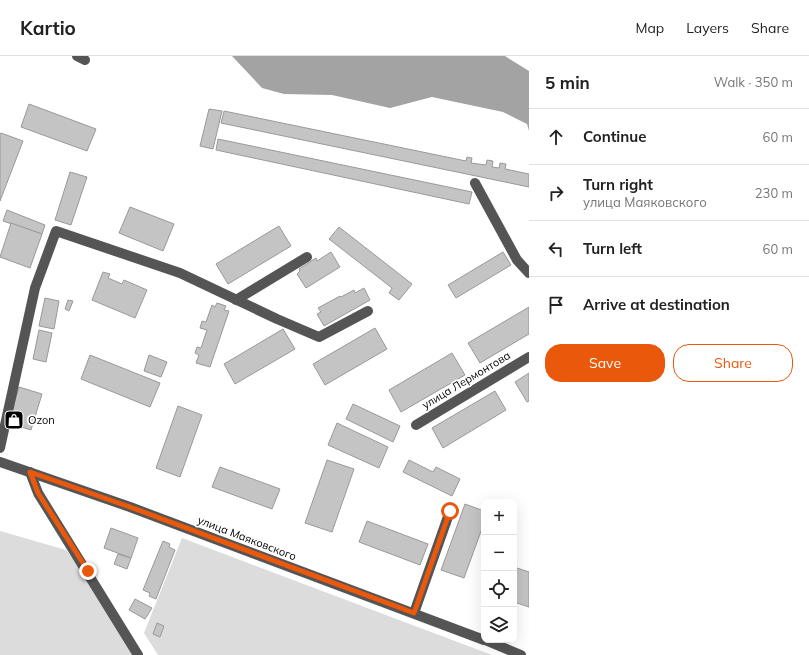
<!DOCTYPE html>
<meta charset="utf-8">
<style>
body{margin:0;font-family:Mulish,sans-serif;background:#f2f2f2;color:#222}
.controls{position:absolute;right:12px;bottom:12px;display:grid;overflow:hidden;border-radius:8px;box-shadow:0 4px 16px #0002}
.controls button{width:36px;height:36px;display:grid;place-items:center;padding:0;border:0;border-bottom:1px solid #e0e0e0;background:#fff;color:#222;font:20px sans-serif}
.stop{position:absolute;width:12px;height:12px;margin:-9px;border:3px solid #ea580c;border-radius:50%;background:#fff}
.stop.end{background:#ea580c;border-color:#fff;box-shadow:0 1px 4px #0008}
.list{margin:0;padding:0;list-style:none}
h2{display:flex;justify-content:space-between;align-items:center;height:52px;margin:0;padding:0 16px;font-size:17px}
h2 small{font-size:13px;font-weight:400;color:#767676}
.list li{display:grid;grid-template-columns:26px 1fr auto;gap:12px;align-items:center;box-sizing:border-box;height:56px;padding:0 16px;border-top:1px solid #e0e0e0}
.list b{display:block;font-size:15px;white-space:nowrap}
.list p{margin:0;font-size:13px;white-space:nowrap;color:#767676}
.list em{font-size:13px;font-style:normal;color:#767676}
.actions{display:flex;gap:8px;padding:12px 16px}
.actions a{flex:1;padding:9px 0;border:1px solid #ea580c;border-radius:16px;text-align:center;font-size:14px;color:#ea580c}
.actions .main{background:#ea580c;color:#fff}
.icon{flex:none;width:22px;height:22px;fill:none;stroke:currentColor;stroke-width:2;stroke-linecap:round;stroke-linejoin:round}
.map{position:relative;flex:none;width:529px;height:599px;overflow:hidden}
header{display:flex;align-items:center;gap:24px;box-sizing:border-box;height:56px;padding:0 20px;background:#fff;border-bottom:1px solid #e0e0e0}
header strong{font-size:19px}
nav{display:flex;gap:22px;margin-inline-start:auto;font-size:14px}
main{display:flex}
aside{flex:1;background:#fff}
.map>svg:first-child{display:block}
.green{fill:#dcdcdc}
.water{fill:#a3a3a3}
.building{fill:#c4c4c4;stroke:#999}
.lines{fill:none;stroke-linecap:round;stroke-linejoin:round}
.minor{stroke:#555;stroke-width:10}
.route{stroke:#ea580c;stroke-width:5}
.labels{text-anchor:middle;stroke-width:3.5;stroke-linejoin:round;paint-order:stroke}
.street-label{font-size:11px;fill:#000;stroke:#fff}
.poi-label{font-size:11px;fill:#000;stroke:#fff;text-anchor:start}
</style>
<header>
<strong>Kartio</strong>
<nav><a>Map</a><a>Layers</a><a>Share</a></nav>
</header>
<main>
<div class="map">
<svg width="529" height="599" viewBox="0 0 529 599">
<rect width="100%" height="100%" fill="#fff"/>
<!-- green -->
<g class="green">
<path d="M0,475L66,494L88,521L135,599H0Z"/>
<path d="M182,482L492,599H158L144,577Z"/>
</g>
<!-- water -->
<path class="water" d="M232,0H505L529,15V75L527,68L503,56L432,41L390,52L332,39L284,38L262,32Z"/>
<!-- building -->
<g class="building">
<path d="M29,48L96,73L87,95L21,71Z"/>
<path d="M209,53L222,55L213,93L200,90Z"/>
<path d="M224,55L466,105L467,101L472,102L471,107L486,109L487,104L493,105L492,111L499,112L500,107L506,108L505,113L529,118V131L221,67Z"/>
<path d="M1,77L23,85L0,145V78Z"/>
<path d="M218,83L472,136L469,148L216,94Z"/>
<path d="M70,116L87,121L71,169L55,164Z"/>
<path d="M130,151L174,168L163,195L119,177Z"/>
<path d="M7,154L45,169L42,178L3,165Z"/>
<path d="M11,167L42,178L30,212L0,201Z"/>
<path d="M279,170L291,190L228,228L216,208Z"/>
<path d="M339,171L412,228L399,244L389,237L392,232L329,183Z"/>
<path d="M331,196L340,211L306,232L297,218L300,215L299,213L316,202L317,205Z"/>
<path d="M503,196L511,209L456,242L448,229Z"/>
<path d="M103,216L110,218L108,222L122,228L124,224L147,234L135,262L92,244Z"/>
<path d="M364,232L370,244L324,270L317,258L321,256L318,252L340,240L341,241L354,234L355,237Z"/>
<path d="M45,242L59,245L54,273L39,270Z"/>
<path d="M68,244L73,245L69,255L65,253Z"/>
<path d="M217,247L226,250L224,254L229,255L210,311L196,307L199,299L195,297L197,291L201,292L207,274L200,272L202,265L206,266L212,249L215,251Z"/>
<path d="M529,251V278L480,307L468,287Z"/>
<path d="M375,272L387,293L325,329L313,308Z"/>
<path d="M283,273L295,293L235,328L224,308Z"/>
<path d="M39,274L52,277L46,306L33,303Z"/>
<path d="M452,297L465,319L401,356L389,334Z"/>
<path d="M90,299L160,327L150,351L81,323Z"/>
<path d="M149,299L167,306L161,321L144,315Z"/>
<path d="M529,317V345L527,346L515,326Z"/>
<path d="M19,331L42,338L31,374L8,367Z"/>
<path d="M495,335L506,354L443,392L432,372Z"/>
<path d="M353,348L400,370L393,386L346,363Z"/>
<path d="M178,350L202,359L180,421L156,412Z"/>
<path d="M337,367L388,391L379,412L328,389Z"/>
<path d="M327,404L354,413L332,476L305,467Z"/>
<path d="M409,404L433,416L436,411L460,423L452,440L403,416Z"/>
<path d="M220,411L280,433L272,453L212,431Z"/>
<path d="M465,448L484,455V467L464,522L441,514Z"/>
<path d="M367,465L428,488L420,509L359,486Z"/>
<path d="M111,472L138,482L131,502L104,492Z"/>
<path d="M163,485L170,488L169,491L175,494L156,543L149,540L150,537L143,534Z"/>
<path d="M118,498L131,502L127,513L114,508Z"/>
<path d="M514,511L529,516V551L514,546Z"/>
<path d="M135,543L152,552L145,563L129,554Z"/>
<path d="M157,567L164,570L160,581L153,578Z"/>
</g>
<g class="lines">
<!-- minor -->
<g class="minor">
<path d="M77,0L85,4"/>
<path d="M475,127L517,204L529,217"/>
<path d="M236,244L307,201"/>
<path d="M416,369L529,301"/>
<path d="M0,392L35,232L56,175L180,217L277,263L319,281L368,255"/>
<path d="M0,406L130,451L484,584"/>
<path d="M30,416L38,437L138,599"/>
<path d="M414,557L450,455"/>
<path d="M485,584L521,599"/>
</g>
</g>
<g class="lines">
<!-- route -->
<path class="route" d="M88,515L38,437L30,416L130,451L414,557L450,455"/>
</g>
<!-- icons -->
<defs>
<g id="shop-square" transform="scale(1)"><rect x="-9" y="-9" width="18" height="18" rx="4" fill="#000" stroke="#fff"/><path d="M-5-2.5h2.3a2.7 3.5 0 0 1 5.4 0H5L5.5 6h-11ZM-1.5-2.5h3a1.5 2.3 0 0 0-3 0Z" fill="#fff"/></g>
</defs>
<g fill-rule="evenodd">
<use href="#shop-square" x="14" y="364"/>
</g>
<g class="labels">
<!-- street labels -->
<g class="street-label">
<text transform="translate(466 324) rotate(-31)" y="4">улица Лермонтова</text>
<text transform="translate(247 482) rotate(21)" y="4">улица Маяковского</text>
</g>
<!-- poi labels -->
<g class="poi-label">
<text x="28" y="368">Ozon</text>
</g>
</g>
</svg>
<div class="controls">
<button>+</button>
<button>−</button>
<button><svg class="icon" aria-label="locate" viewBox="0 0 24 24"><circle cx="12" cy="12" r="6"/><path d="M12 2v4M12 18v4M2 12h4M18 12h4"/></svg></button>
<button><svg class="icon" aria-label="layers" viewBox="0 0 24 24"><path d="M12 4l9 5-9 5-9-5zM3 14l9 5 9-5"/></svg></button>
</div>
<div class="stop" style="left:450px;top:455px"></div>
<div class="stop end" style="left:88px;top:515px"></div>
</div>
<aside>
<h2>5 min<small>Walk · 350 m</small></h2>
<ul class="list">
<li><svg class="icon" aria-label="ahead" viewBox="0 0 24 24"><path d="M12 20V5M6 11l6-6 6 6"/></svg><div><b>Continue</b></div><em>60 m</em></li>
<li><svg class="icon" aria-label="right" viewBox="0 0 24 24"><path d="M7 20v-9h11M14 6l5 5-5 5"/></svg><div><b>Turn right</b><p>улица Маяковского</p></div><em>230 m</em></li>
<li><svg class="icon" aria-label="left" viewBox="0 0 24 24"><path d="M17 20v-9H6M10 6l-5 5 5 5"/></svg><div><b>Turn left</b></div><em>60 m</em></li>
<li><svg class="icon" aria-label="arrive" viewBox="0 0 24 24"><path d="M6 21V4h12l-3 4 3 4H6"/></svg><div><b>Arrive at destination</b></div></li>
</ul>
<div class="actions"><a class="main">Save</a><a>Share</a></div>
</aside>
</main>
